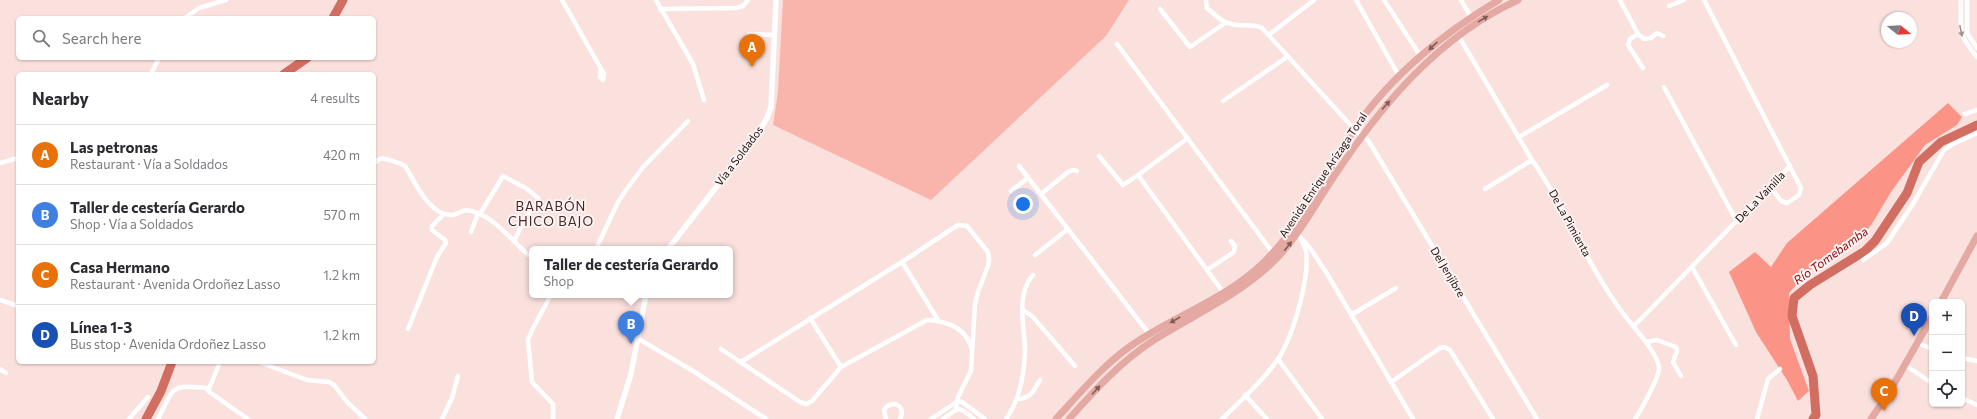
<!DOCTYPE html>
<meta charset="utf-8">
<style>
body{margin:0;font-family:Commissioner,sans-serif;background:#f2f2f3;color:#2b2b33}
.controls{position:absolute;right:12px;bottom:12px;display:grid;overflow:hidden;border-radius:6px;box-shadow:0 1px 3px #0004}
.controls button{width:36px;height:36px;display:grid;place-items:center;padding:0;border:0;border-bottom:1px solid #e1e1e2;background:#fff;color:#2b2b33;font:20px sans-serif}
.compass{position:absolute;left:1881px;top:12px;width:36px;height:36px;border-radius:50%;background:#fff;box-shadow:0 1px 3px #0004;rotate:108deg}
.you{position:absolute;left:1023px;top:204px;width:14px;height:14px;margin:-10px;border:3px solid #fff;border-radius:50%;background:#1a73e8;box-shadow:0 0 0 6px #1a73e833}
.badge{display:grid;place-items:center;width:26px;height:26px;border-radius:50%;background:#0f766e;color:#fff;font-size:13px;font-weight:700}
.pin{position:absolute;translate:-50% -33px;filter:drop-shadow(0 1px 2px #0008)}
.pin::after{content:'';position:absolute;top:21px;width:14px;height:12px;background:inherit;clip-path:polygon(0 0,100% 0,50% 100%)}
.popup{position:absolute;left:529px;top:246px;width:204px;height:52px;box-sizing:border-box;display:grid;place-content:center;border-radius:6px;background:#fff;filter:drop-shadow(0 1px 3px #0005);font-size:13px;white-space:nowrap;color:#7c7c81}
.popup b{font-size:15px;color:#2b2b33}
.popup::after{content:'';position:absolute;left:50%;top:100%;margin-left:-8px;border:8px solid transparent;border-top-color:#fff}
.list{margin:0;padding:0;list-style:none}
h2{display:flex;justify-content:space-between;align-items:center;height:52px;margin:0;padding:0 16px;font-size:17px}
h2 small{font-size:13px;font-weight:400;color:#7c7c81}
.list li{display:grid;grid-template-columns:26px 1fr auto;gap:12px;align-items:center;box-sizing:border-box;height:60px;padding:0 16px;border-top:1px solid #e1e1e2}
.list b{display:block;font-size:15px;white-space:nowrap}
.list p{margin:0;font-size:13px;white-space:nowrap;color:#7c7c81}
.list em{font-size:13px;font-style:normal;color:#7c7c81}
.icon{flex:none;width:22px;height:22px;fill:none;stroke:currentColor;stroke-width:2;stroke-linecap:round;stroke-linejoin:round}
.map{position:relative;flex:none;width:1977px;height:419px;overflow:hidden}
.search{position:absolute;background:#fff;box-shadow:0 1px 3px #0004;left:16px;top:16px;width:360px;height:44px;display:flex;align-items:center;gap:10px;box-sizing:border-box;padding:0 14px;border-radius:6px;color:#7c7c81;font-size:15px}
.panel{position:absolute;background:#fff;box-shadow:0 1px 3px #0004;left:16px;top:72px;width:360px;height:292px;border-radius:6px}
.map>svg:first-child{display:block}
.green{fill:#f9b5ac}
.forest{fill:#fc9387}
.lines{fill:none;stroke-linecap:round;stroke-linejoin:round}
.river{stroke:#d26d62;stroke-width:9}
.minor{stroke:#fff;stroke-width:4.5}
.tertiary{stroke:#fff;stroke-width:5.5}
.primary{stroke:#e5a9a3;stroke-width:7}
.oneway{fill:#825d59}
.oneway2{fill:#9a9493}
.labels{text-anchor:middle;stroke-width:4;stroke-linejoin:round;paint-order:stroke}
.street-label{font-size:11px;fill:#1f110f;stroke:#fcf3f2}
.water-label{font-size:12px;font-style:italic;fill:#89060b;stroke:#fcf3f2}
.quarter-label{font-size:13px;letter-spacing:1px;fill:#462622;stroke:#fcf3f2}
</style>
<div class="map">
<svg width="1977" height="419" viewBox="0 0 1977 419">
<rect width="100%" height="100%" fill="#fbe1dd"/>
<!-- green -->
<path class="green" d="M783,0H1129L1106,36L931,200L773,125L778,91Z"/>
<!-- forest -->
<path class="forest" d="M1948,103L1962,117L1957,125L1925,145L1891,192L1873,222L1860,240L1816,264L1789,293L1790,339L1809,391L1798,401L1787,380L1756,332L1729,272L1755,252L1771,267L1787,243Z"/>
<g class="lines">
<!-- river -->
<g class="river">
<path d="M333,18L343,0"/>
<path d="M284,74L307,58"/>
<path d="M146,419L161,391L172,362"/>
<path d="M1813,419L1816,415L1813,376L1792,316L1794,298L1810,285L1865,251L1875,241L1907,193L1919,162L1941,142L1977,125"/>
</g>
<!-- minor -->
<g class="minor">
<path d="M562,0L604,74L603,80L600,77L601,69"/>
<path d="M656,0L693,64L704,100"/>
<path d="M1206,0L1207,8C1216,16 1224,24 1237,25C1245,26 1254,24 1262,28L1354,129L1368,140L1537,419"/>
<path d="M1356,0L1399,76"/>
<path d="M1384,0L1421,57"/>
<path d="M1461,0L1471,17"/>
<path d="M1620,0L1638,34L1644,39L1651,38L1657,33L1663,36"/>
<path d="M1704,0L1801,188L1799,195L1787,203L1781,201L1770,186"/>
<path d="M1961,0C1961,30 1957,33 1977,57"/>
<path d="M1967,0V33L1977,48"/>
<path d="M1669,6L1684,0"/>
<path d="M660,9L736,8L743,6L748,0"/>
<path d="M1160,9L1190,47L1225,23"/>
<path d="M185,18L199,8L226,0"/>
<path d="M749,34L775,35"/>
<path d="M1270,34L1314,0"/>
<path d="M1638,34L1630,39L1628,45L1643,68"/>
<path d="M1458,35L1532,160C1566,208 1587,265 1622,312C1632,326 1656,350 1659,367C1660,376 1641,410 1635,419"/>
<path d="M1117,44L1273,253"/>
<path d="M151,74L159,58"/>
<path d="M1664,87L1737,222"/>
<path d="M1223,101L1287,57"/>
<path d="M1965,114L1977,110"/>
<path d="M1519,137L1607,85"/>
<path d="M1099,156L1123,185L1138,175L1223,292"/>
<path d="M0,163L18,158"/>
<path d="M374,164C381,155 384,159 393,161C398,163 401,163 405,166C415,182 429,215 451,215C457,215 461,211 466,210C493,213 512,242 532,258"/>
<path d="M1019,166L1150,335"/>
<path d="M1138,175L1188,138"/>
<path d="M1485,189L1532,160"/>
<path d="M1011,191L1028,178"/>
<path d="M1041,194L1068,172L1073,170L1077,171"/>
<path d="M480,214L503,176L527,189L538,198L539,202L528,213L514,241"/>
<path d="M471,232L478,214"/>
<path d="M1303,240L1310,248L1326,272L1413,419"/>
<path d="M596,249L618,202L626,190L644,166L688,121"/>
<path d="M1035,255L1068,229"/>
<path d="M1863,260L1887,243L1913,204L1944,150L1953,144L1977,133"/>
<path d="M902,262L938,320"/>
<path d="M1692,267L1736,345"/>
<path d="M1207,270L1234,252L1235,246L1231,241"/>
<path d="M551,295L532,330L528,340L532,382L553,404V419"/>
<path d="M0,300L18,306"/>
<path d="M1023,310L1032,316L1075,366"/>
<path d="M1351,315L1396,288"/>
<path d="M810,318L841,367"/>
<path d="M1634,326L1790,166"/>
<path d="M408,329L437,257L446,243L445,240L432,230V226L444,214"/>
<path d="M637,338L693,371L766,419"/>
<path d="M1646,342L1657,340L1676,347L1677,351L1673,362L1681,376"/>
<path d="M1918,343L1932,349"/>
<path d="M721,349L800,402L806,404L812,401L841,367L927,320C947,321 965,327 971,347"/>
<path d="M1962,358L1977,361"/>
<path d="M1278,359L1322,419"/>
<path d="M220,362L208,391L248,419"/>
<path d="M259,362L307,380L329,382L334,385L347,402L365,419"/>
<path d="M741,362L902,262L958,225L967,226L988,252L989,259L988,266L978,292L975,304L971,371L958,397L956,408"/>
<path d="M1905,365L1932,383"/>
<path d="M0,369L6,373"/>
<path d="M1391,382L1440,348L1444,347L1450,350L1493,419"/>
<path d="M1245,395L1267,419"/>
<path d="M1962,398L1977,405"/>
<path d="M1017,399C1030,399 1034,391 1040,380"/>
<path d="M129,419L148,397"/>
<path d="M158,419C176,384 170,385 209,388"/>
<path d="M442,419L452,398L458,376"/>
<path d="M886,419L884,410C892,398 907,406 900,419"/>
<path d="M931,419L958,401L962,402L985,419"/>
<path d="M943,419C960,407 957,405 974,419"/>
<path d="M1006,419C1020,400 1024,376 1025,352C1025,328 1015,295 1033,275"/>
<path d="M1222,419C1241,400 1263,381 1278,359C1293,337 1310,277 1306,251C1304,244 1301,238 1297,232"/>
<path d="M1757,419L1768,379L1780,369"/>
</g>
<!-- tertiary -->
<g class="tertiary">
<path d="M668,249L756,136L767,118L771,107L776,0"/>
<path d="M617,419L631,374L646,295"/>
</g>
<!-- primary -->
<g class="primary">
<path d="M1941,302L1977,236"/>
<path d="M1056,419C1080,393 1103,365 1132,345C1174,316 1226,299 1263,263C1302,225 1325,174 1354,130C1389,77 1446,31 1499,0"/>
<path d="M1069,419C1095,390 1121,361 1154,340C1192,316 1235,297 1269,266C1297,240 1314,206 1335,175C1382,104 1439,36 1518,0"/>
<path d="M1871,419L1890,391L1932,317"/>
</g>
</g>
<!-- one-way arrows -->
<defs><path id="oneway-solid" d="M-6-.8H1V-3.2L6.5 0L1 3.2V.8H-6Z"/></defs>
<g class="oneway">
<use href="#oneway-solid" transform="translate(1483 19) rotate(-31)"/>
<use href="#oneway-solid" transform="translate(1433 46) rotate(137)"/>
<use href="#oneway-solid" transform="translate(1386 105) rotate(-48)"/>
<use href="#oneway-solid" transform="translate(1288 246) rotate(-52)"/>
<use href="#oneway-solid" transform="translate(1175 320) rotate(150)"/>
<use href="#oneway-solid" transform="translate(1096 390) rotate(-48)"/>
</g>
<use class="oneway2" href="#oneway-solid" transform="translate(1961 31) rotate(78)"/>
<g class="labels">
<!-- street labels -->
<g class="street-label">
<text transform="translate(739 156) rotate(-53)" y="4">Vía a Soldados</text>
<text transform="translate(1323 175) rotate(-56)" y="4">Avenida Enrique Arízaga Toral</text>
<text transform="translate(1760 197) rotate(-46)" y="4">De La Vainilla</text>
<text transform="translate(1570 223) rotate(61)" y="4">De La Pimienta</text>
<text transform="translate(1448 272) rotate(59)" y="4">Del Jenjibre</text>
</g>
<!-- water labels -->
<g class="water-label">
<text transform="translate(1831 256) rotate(-36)" y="4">Río Tomebamba</text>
</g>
<!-- quarter labels -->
<g class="quarter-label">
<text x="551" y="211">BARABÓN<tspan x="551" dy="15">CHICO BAJO</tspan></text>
</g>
</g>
</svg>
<div class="controls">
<button>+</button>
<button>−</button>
<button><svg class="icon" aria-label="locate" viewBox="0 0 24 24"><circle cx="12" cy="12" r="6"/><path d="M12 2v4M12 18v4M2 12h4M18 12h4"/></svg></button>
</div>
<svg class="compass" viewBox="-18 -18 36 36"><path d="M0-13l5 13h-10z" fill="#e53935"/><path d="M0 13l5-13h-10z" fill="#7c7c81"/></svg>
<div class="you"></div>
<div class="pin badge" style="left:752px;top:67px;background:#e8710a">A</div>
<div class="pin badge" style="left:631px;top:344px;background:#3f7fe0">B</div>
<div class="popup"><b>Taller de cestería Gerardo</b>Shop</div>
<div class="pin badge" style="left:1884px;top:411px;background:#e8710a">C</div>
<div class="pin badge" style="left:1914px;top:336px;background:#1a4fb4">D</div>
<div class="search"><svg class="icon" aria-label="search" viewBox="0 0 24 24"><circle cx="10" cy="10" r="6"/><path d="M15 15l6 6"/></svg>Search here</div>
<section class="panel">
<h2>Nearby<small>4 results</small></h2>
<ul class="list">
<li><span class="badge" style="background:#e8710a">A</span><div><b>Las petronas</b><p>Restaurant · Vía a Soldados</p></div><em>420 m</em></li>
<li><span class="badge" style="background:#3f7fe0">B</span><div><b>Taller de cestería Gerardo</b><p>Shop · Vía a Soldados</p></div><em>570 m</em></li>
<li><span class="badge" style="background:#e8710a">C</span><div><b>Casa Hermano</b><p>Restaurant · Avenida Ordoñez Lasso</p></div><em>1.2 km</em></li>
<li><span class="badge" style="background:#1a4fb4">D</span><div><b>Línea 1-3</b><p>Bus stop · Avenida Ordoñez Lasso</p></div><em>1.2 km</em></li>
</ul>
</section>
</div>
